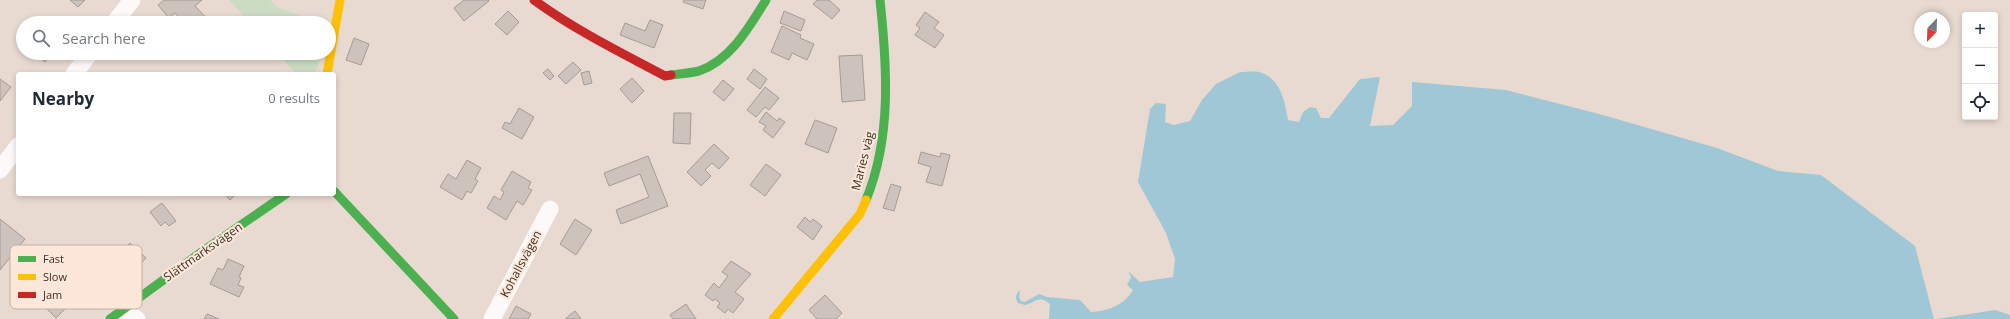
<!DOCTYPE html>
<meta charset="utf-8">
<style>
body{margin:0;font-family:"Open Sans",sans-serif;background:#f2f2f3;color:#1f2937}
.controls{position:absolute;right:12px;top:12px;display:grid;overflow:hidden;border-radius:4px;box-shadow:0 2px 6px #0003}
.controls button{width:36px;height:36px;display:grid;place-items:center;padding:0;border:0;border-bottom:1px solid #e0e1e3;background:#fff;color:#1f2937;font:20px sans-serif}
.compass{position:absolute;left:1914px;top:12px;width:36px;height:36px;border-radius:50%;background:#fff;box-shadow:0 2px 6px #0003;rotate:203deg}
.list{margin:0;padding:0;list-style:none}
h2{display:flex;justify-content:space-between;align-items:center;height:52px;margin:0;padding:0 16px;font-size:17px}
h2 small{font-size:13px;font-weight:400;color:#747a83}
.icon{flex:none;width:22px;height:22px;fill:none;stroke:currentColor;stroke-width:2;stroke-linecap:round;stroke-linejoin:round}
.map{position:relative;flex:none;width:2010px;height:319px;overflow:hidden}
.search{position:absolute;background:#fff;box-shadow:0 2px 6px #0003;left:16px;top:16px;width:320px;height:44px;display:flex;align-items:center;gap:10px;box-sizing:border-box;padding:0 14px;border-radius:22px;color:#747a83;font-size:15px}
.panel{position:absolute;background:#fff;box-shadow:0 2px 6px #0003;left:16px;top:72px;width:320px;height:124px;border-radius:4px}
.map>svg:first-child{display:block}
.green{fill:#ccdcc3}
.water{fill:#a0c7d5}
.building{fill:#cec3bc;stroke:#a69b94}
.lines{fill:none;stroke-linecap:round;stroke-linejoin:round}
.street{stroke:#fcf9f8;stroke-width:17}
.fast{stroke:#4caf50;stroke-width:9}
.slow{stroke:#ffc107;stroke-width:9}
.jam{stroke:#c62828;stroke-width:9}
.labels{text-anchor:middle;stroke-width:4;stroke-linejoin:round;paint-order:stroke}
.street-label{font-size:12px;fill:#3a3029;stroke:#fce7d8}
.key{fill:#fce7d8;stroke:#c2b0a4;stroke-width:1}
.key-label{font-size:11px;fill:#3a3029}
</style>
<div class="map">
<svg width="2010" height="319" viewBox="0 0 2010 319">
<rect width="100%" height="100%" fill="#e8dad1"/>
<!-- green -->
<g class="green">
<path d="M229,0H270L277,7L319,23H250Z"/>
<path d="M277,53H322L315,74H296Z"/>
</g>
<!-- water -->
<g class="water">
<path d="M1240,72C1246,72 1254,71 1259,72C1281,78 1285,102 1288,120L1299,122L1303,112L1310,107L1316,108L1321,118H1329L1360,79L1380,77L1370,126L1393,125L1412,106V82L1506,90L1603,115L1717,148L1778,171L1821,175L1915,246L1934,319H1049L1050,304C1038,294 1037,302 1025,305L1018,303C1015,298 1015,295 1020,290L1019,297L1021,301L1025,302L1039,294L1047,297L1080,300L1091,312C1109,311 1124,305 1133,290L1127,285L1131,277L1128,271L1140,282L1173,277L1175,259L1166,233L1138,182L1150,109L1156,103L1166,104L1165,122L1174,125L1190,121L1202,100L1216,84Z"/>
<path d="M1995,310L2010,315V319H1937Z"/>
</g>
<!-- building -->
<g class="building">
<path d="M70,0H85L78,7Z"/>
<path d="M164,0H202L195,6L211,23H185L175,13L169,18L158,5Z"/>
<path d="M464,0H488L489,1L464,21L454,8Z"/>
<path d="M684,0H706L703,9L683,2Z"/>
<path d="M817,0H829L840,10L832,19L813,4Z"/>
<path d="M508,11L519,22L507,35L495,24Z"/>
<path d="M784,11L805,20L801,31L780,23Z"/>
<path d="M925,12L939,22L934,28L944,35L935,48L915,35L920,28L916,25Z"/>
<path d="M650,20L663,25L654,48L620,35L625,23L645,31Z"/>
<path d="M782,26L801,35L800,38L814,44L807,60L792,53L789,60L771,52Z"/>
<path d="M354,38L369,44L361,65L346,60Z"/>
<path d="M33,53H51L45,62Z"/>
<path d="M862,55L865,100L842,102L839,56Z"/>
<path d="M573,62L581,70L566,84L558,76Z"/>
<path d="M548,69L554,76L550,80L543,73Z"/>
<path d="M754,69L767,79L760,89L747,79Z"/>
<path d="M589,71L592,83L584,85L581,73Z"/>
<path d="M632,78L644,91L632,103L620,89Z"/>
<path d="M0,79L11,87L0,101Z"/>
<path d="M723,80L734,89L724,101L713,92Z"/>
<path d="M765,87L779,98L769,110L765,107L756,117L747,110Z"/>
<path d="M519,108L534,117L522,139L502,128L505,122L510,124Z"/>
<path d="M766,112L777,121L779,118L785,122L773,138L763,130L766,126L759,122Z"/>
<path d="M674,113H691L690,144L673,143Z"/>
<path d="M815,120L837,128L828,153L805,144Z"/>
<path d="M714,144L729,158L719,169L712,163L705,170L711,176L701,186L687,172Z"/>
<path d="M921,152L940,157L941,153L950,155L942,186L926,182L931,167L918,163Z"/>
<path d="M648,156L668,206L621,224L616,210L649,197L640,174L609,186L604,173Z"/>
<path d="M467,160L481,168L475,179L478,181L471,193L467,191L462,200L440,187L448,174L456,179Z"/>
<path d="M766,164L781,175L765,196L750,185Z"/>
<path d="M512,171L531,182L528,188L532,190L523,205L517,201L506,220L487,208L494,196L500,200L504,192L501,190Z"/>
<path d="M891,184L901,187L894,211L883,208Z"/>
<path d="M225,194H236L230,200Z"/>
<path d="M162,203L176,221L169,226L165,222L161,226L150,212Z"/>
<path d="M805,217L810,222L813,219L822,226L813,240L797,227Z"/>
<path d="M0,219L25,239L0,270Z"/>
<path d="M575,219L592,230L576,255L560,244Z"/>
<path d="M130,243L146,258L131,274L118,260L122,255L120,253Z"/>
<path d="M228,259L244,266L239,277L241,278L238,285L244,287L239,297L210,284L218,268L223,270Z"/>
<path d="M731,261L751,274L735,292L744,299L733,313L728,309L725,313L717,307L720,303L715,299L713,301L705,295L714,283L719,288L728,276L722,272Z"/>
<path d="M61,295L70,304L56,318L47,309Z"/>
<path d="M825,295L842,313L836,319H817L809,310Z"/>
<path d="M686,304L696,319H673L670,315Z"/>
<path d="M516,306L531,314L528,319H509Z"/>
<path d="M575,311L581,319H565Z"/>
<path d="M207,314L219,319H204Z"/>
</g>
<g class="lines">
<!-- street -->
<g class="street">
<path d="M114,23L132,0"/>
<path d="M74,74L90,53"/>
<path d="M0,170L18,146"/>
<path d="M122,310L137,319"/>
<path d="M492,319L550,209"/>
</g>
<!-- fast -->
<g class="fast">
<path d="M671,75C680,74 690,73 699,71C731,60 749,27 766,0"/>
<path d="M334,191L454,319"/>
<path d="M866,200C892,137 887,66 880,0"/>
<path d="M110,319L203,251L286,194"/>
</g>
<!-- slow -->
<g class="slow">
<path d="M327,74L340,0"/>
<path d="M773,319L860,214L866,200"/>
</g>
<!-- jam -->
<path class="jam" d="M534,0C575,30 620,52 665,76L671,75"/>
</g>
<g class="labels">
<!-- street labels -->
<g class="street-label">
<text transform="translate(863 161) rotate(-76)" y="4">Maries väg</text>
<text transform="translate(203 252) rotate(-35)" y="4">Slättmarksvägen</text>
<text transform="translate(521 264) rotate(-62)" y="4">Kohallsvägen</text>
</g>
</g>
<!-- legend -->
<rect x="10" y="245" width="132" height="64" rx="6" class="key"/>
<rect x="18" y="256" width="18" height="6" fill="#4caf50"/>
<rect x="18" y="274" width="18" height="6" fill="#ffc107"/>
<rect x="18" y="292" width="18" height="6" fill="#c62828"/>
<g class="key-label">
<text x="43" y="263">Fast</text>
<text x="43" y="281">Slow</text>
<text x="43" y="299">Jam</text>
</g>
</svg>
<div class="controls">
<button>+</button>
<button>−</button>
<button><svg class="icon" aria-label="locate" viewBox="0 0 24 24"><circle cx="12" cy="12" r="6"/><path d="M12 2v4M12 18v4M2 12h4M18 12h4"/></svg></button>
</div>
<svg class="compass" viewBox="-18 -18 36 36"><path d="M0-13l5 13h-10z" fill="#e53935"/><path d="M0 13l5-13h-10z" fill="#747a83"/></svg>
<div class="search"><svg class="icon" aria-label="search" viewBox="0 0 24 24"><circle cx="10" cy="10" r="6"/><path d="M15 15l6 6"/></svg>Search here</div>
<section class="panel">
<h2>Nearby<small>0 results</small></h2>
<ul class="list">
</ul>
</section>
</div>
